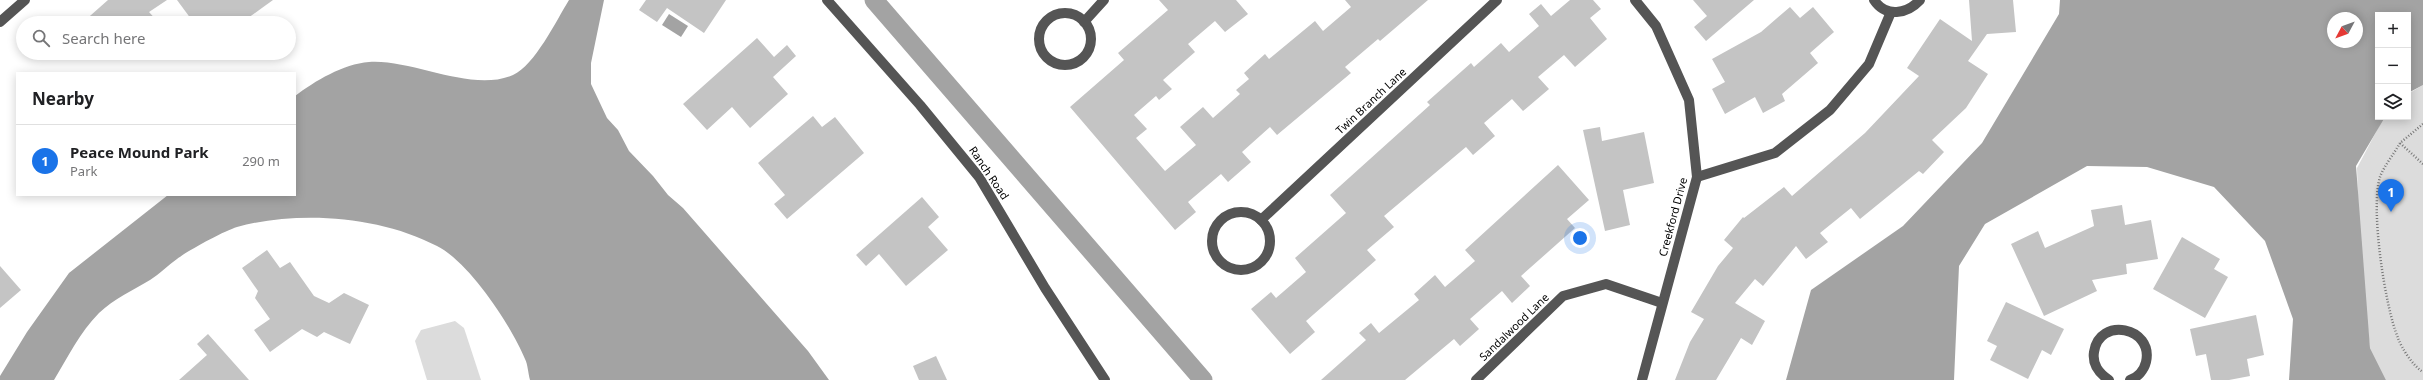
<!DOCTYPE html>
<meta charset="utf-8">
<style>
body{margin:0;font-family:"Noto Sans",sans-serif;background:#f6f6f6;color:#202124}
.controls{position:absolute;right:12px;top:12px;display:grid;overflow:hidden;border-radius:0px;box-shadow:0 2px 10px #0003}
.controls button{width:36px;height:36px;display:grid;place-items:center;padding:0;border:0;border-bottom:1px solid #e0e0e0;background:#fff;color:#202124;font:20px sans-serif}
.compass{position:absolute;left:2327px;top:12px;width:36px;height:36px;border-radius:50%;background:#fff;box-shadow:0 2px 10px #0003;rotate:229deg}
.you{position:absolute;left:1580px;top:238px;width:14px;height:14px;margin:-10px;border:3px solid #fff;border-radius:50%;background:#1a73e8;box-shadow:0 0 0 6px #1a73e833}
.badge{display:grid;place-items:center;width:26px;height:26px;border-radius:50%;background:#1a73e8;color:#fff;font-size:13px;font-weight:700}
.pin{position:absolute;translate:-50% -33px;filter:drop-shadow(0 1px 2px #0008)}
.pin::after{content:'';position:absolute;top:21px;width:14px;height:12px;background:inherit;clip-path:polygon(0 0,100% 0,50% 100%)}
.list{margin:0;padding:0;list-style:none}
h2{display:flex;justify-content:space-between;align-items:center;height:52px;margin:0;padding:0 16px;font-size:17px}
h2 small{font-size:13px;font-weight:400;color:#757577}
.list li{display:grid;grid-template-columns:26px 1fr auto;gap:12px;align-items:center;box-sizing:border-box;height:72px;padding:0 16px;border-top:1px solid #e0e0e0}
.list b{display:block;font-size:15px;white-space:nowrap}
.list p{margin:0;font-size:13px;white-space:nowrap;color:#757577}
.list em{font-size:13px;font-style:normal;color:#757577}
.icon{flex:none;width:22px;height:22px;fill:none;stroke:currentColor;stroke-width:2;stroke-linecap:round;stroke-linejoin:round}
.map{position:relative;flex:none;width:2423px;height:380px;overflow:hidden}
.search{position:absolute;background:#fff;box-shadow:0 2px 10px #0003;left:16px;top:16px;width:280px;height:44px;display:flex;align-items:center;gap:10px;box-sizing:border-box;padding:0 14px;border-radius:22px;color:#757577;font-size:15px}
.panel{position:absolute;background:#fff;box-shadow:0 2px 10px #0003;left:16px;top:72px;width:280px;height:124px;border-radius:0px}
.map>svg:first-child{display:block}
.green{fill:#dcdcdc}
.water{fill:#a3a3a3;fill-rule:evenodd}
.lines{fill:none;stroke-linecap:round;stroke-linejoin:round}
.canal{stroke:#a3a3a3;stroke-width:19}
.building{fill:#c4c4c4}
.path{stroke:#777;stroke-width:2.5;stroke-dasharray:1 2;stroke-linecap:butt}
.minor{stroke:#555;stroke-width:10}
.labels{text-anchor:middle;stroke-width:3.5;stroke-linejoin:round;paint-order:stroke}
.street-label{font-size:11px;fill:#000;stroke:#fff}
</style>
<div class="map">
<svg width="2423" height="380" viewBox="0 0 2423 380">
<rect width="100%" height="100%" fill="#fff"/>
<!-- green -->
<g class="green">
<path d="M2423,85V380H2386L2370,348L2360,256L2357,168L2384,117H2408V94Z"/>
<path d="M455,321L464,328L481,380H427L415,341L421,330Z"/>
</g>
<!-- water -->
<g class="water">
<path d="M569,0H604L591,63V84L607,118L618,130L629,151L653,176L668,195L683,208L808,351L829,380H530C528,373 528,365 525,359C511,325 469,262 437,246C380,216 299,210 237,227C224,231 189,250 177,259C168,265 160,274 150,280C133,290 114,299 99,313C80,332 68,357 54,380H0V376L27,332L69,273L168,195H295V96C315,81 343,64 369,62C413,59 471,93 513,75C535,65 556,21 569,0Z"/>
<path d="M2060,0H2423V85L2408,93V15H2378V117H2385L2356,166L2370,348L2386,380H2289L2293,319L2265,241L2214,187L2147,167L2087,166L1985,224L1959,266L1954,380H1786L1811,290L1903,226L1982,143L2059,14ZM2333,18H2357V42H2333Z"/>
<path d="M669,14L688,26L681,37L662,25Z"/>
</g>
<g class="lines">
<!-- canal -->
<path class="canal" d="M874,0L1203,380"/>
</g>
<!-- building -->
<g class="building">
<path d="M108,0H167L149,12L159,23H82Z"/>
<path d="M177,0H273L241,23H194Z"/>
<path d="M646,0H726L704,33L667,8L657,22L639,10Z"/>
<path d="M1159,0H1236L1248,14L1225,32L1215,21L1188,44L1195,52L1163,80L1172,89L1159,100L1156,96L1134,115L1147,129L1136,138L1165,171L1196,145L1180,127L1203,107L1213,118L1240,94L1236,90L1249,79L1244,73L1265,54L1269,59L1315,21L1323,31L1351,7L1345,0H1428L1380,41L1378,39L1345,67L1351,73L1277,135L1270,127L1242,152L1251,162L1228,182L1221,174L1188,202L1196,212L1175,230L1070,107L1124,60L1118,53L1168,10Z"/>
<path d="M1570,0H1593L1601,9L1590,18L1607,39L1575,67L1564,55L1538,77L1549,89L1523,111L1512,99L1484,123L1495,136L1473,155L1466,147L1384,216L1394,227L1367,250L1376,260L1306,321L1315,332L1290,354L1251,309L1271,292L1276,298L1306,272L1295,258L1346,213L1330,195L1430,105L1427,102L1471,63L1474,67L1501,43L1509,52L1539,26L1529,14L1541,4L1551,16Z"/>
<path d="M1693,0H1754L1706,41L1694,27L1707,16Z"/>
<path d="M1969,0H2013L2016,32L1987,34L1968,61L1988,74L1966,108L1932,140L1944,152L1923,174L1919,171L1860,219L1851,208L1820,233L1828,242L1806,259L1796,246L1763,286L1755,279L1735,303L1765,321L1752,345L1741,338L1716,380H1675L1690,342L1704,319L1691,312L1718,266L1733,248L1724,240L1743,217L1744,218L1784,187L1792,196L1865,133L1919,76L1907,68L1940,19L1972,41Z"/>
<path d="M1790,7L1800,18L1813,7L1834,32L1810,53L1818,63L1782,94L1785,101L1763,113L1755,97L1725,114L1712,89L1725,82L1712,59L1761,32Z"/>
<path d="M757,38L774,57L787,45L796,56L773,77L788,94L750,128L732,107L707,130L683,104Z"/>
<path d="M813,116L822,127L835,117L864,153L787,219L774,204L785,195L758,163Z"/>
<path d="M1600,127L1602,141L1644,132L1654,183L1623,190L1630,225L1605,231L1583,130Z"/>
<path d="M1558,165L1589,200L1567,219L1575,228L1521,276L1530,286L1512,303L1502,291L1470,319L1479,329L1460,346L1454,339L1405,380H1321L1366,340L1359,333L1371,323L1379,333L1419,300L1414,294L1435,275L1445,287L1475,261L1465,250Z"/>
<path d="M922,197L939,217L928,227L948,250L906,286L879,254L866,266L856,255Z"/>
<path d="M2122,205L2125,225L2151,220L2158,259L2126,264L2127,274L2092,280L2097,291L2044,316L2011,244L2038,231L2045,248L2094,226L2091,210Z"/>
<path d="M2182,237L2220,259L2214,269L2228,277L2205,318L2153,289Z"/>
<path d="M267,250L280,268L290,262L314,296L329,303L344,293L369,305L350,344L324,332L317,337L302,329L270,352L254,330L270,319L255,298L258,291L242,268Z"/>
<path d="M0,266L21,290L0,308Z"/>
<path d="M2006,302L2064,329L2051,355L2042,350L2028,379L1990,360L1997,346L1987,341Z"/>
<path d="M2256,315L2264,355L2247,359L2250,376L2229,380H2211L2206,354L2196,356L2190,329Z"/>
<path d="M208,334L249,380H179L207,355L197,344Z"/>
<path d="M936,356L947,380H919L913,366Z"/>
</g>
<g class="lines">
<!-- path -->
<g class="path">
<path d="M2423,124L2400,143L2423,164"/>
<path d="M2400,143C2394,154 2384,166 2380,177C2370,208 2385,307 2398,338C2402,349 2413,366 2423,372"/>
</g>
<!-- minor -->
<g class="minor">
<path d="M827,0L920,105L979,177L1045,288L1105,380"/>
<path d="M1635,0L1656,26L1689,100L1697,177L1642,380"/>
<path d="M1874,0C1886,18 1907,14 1920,0"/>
<circle cx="1065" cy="39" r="26"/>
<path d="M0,22L25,0"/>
<path d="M1084,22L1104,0"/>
<path d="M1697,177L1775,153L1830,110L1869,64L1891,12"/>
<circle cx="1241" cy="241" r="29"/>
<path d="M1261,220L1497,0"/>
<path d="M1476,380L1563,296L1606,284L1662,303"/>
<path d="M2109,380C2099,373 2092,365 2094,352C2099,316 2154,327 2146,362C2144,370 2138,377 2130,380"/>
</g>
</g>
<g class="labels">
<!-- street labels -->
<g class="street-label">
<text transform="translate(1371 101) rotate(-43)" y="4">Twin Branch Lane</text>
<text transform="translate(989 173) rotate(56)" y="4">Ranch Road</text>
<text transform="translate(1673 217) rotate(-75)" y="4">Creekford Drive</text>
<text transform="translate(1514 327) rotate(-44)" y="4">Sandalwood Lane</text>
</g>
</g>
</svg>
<div class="controls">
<button>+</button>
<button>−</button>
<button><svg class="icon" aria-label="layers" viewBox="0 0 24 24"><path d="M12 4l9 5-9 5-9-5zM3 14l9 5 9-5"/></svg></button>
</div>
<svg class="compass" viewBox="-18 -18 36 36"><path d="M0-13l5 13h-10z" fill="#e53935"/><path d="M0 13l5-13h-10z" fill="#757577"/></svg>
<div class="you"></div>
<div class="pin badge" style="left:2391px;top:212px">1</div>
<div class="search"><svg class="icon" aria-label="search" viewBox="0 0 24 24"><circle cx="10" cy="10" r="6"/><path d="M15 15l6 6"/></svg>Search here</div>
<section class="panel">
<h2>Nearby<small></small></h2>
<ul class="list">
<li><span class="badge">1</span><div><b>Peace Mound Park</b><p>Park</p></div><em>290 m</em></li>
</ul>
</section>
</div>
